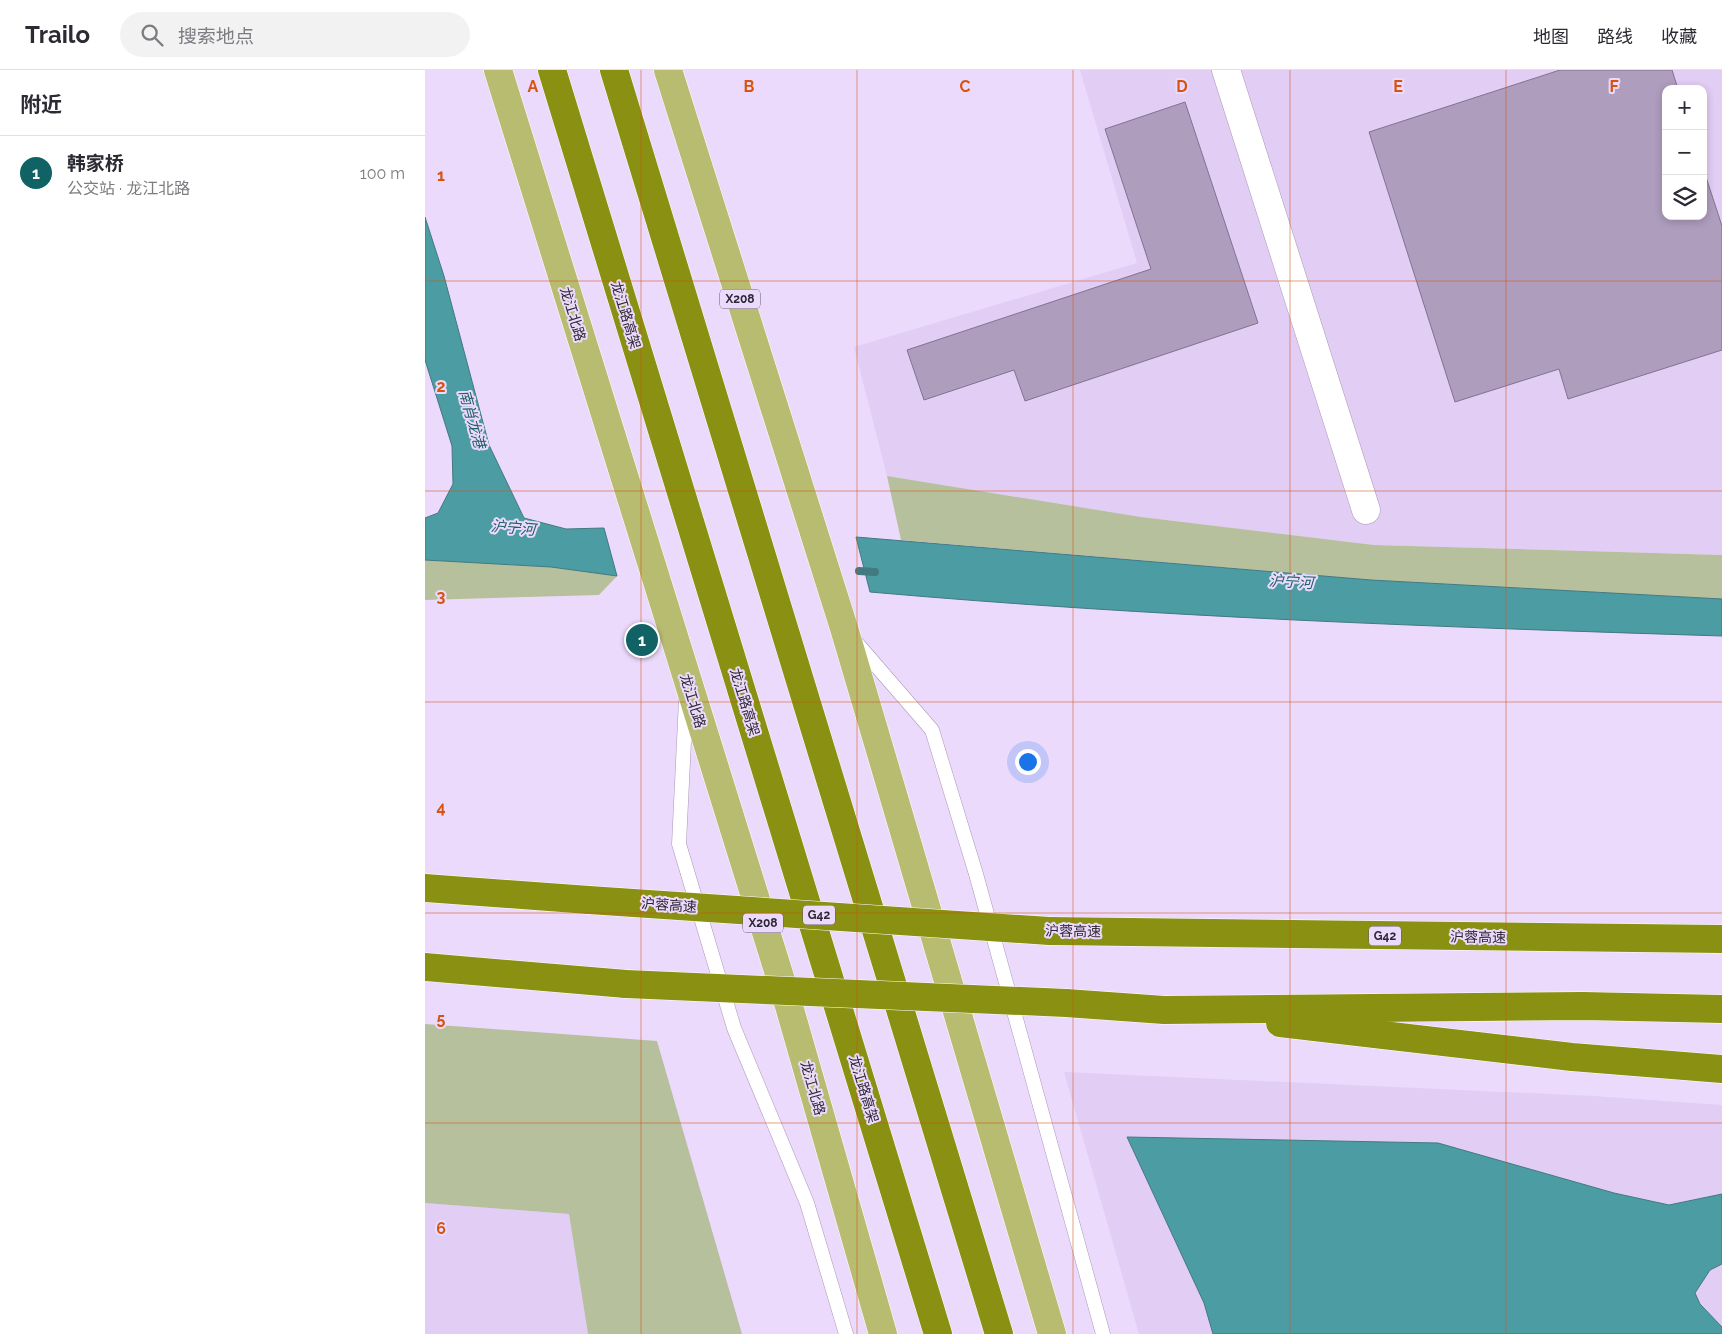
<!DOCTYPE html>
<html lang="zh">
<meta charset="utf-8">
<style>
body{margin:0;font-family:Raleway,"Noto Sans SC",sans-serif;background:#f2f2f3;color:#2b2b33}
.controls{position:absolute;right:15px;top:15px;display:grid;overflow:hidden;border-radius:10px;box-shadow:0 2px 8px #0003}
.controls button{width:45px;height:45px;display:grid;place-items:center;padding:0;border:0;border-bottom:1px solid #e1e1e2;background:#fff;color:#2b2b33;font:25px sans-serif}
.you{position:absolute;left:602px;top:691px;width:18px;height:18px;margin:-12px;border:4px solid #fff;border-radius:50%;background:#1a73e8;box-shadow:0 0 0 8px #1a73e833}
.badge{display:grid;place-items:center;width:32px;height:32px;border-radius:50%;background:#116265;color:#fff;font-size:16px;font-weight:700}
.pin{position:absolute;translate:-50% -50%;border:2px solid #fff;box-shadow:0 1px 5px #0006}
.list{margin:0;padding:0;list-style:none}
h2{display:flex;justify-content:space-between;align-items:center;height:65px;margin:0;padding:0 20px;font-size:21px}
h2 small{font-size:16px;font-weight:400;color:#7c7c81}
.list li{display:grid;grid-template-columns:32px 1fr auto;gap:15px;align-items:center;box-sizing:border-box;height:75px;padding:0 20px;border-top:1px solid #e1e1e2}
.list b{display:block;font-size:19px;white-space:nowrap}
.list p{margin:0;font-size:16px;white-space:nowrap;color:#7c7c81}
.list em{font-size:16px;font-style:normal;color:#7c7c81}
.icon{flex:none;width:28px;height:28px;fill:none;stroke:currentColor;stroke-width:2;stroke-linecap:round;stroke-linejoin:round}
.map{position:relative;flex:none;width:1297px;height:1264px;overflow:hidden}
header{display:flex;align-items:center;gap:30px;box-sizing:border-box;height:70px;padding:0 25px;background:#fff;border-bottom:1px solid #e1e1e2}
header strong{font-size:24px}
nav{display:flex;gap:28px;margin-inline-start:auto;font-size:18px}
.search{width:350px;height:45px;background:#f2f2f3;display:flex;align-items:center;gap:12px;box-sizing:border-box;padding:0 18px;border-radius:28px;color:#7c7c81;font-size:19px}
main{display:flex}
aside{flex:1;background:#fff}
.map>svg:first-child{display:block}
.built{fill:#e2cdf5;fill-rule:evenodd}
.green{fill:#b7c09c}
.water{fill:#4c9ca3;stroke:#437981}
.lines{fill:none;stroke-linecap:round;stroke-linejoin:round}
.stream{stroke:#437981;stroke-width:8}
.building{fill:#ae9dbd;stroke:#827290}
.lane-casing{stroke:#a998b8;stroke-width:15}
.street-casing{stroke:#a998b8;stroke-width:29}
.primary-casing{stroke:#fff;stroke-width:29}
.highway-casing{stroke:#fff;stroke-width:29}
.lane{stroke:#fff;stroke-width:14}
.street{stroke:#fff;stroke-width:28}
.primary{stroke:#b8bc71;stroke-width:28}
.highway{stroke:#899012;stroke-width:28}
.highway-bridge-casing{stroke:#fff;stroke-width:29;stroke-linecap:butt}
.highway-bridge{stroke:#899012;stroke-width:28}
.grid{fill:none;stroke:#d55410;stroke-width:1;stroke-opacity:0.55}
.labels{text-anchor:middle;stroke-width:4;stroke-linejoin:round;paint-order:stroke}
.shield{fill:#ecdafc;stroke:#665d6f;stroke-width:1}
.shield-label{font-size:12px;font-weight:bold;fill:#2d2733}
.street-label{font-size:14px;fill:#2d2733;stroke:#ecdafc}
.water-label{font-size:15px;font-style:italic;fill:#1e6065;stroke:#ecdafc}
.grid-label{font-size:16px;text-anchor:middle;font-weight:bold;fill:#d55410;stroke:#ecdafc;stroke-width:4;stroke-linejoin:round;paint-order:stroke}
</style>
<header>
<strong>Trailo</strong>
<div class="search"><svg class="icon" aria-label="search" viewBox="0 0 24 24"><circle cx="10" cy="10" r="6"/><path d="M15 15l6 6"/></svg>搜索地点</div>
<nav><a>地图</a><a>路线</a><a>收藏</a></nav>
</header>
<main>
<aside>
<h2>附近<small></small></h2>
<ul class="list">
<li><span class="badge">1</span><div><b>韩家桥</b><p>公交站 · 龙江北路</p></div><em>100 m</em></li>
</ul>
</aside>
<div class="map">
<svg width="1297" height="1264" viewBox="0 0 1297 1264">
<rect width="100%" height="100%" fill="#ecdafc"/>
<!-- built -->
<g class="built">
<path d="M655,0H1297V485L949,475L716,447L462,406L429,277L712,193ZM1241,19H1278V146H1241Z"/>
<path d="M639,1002L1169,1026L1297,1035V1264H714Z"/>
<path d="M0,1133L144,1144L163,1264H0Z"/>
</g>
<!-- green -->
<g class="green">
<path d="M462,406L716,447L949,475L1297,485V529L946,510L476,470Z"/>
<path d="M0,490L126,497L192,506L174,525L0,530Z"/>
<path d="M0,954L232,971L317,1264H163L144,1144L0,1133Z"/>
</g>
<!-- water -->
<g class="water">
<path d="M0,147L19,206L64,375L99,448L141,459L179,458L192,506L126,497L0,490V448L13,443L28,414L27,376L0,290Z"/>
<path d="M431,467L946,510L1297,529V566C1012,557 728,547 445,522Z"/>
<path d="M702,1067L1013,1073L1189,1123L1244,1135L1297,1124V1194L1285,1200L1270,1223L1275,1234L1297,1257V1264H788L779,1233Z"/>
</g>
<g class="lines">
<!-- stream -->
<path class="stream" d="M434,501L450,502"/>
</g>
<!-- building -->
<g class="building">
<path d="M1135,0H1247L1253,19H1241V146H1278V98L1297,156V280L1143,329L1134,299L1030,332L944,62Z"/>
<path d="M760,32L833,253L600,331L589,300L499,330L482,280L726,199L680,59Z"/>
</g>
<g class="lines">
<!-- lane casing -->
<g class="lane-casing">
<g id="lane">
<path d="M429,570L507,660L551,804L678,1264"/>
<path d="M261,630L254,774L309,958L382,1133L421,1264"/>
</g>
</g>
<!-- street casing -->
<g class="street-casing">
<path id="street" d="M801,0L941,440"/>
</g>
<!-- primary casing -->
<g class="primary-casing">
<g id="primary">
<path d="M73,0L364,936L458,1264"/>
<path d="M243,0L419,558L627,1264"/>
</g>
</g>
<!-- highway casing -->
<g class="highway-casing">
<g id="highway">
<path d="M127,0L513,1264"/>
<path d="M189,0C319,421 442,844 574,1264"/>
<path d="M0,818L164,830"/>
<path d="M624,861L1297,869"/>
<path d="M0,897L201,914"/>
<path d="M641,933L739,940L1158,936L1297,939"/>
<path d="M855,953L1147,987L1297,999"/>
</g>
</g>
<!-- lane -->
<use href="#lane" class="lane"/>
<!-- street -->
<use href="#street" class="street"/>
<!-- primary -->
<use href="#primary" class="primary"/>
<!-- highway -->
<use href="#highway" class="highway"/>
<!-- highway-bridge casing -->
<g class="highway-bridge-casing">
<g id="highway-bridge">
<path d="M164,830L624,861"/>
<path d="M201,914L641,933"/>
</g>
</g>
<!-- highway-bridge -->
<use href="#highway-bridge" class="highway-bridge"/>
</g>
<!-- grid -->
<path class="grid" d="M216,0V1264M432,0V1264M648,0V1264M865,0V1264M1081,0V1264M0,211H1297M0,421H1297M0,632H1297M0,843H1297M0,1053H1297"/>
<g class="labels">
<!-- shield labels -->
<g class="shield">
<rect x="295" y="219.5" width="40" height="19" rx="4"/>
<rect x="378" y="835.5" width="32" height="19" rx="4"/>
<rect x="318" y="843.5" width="40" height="19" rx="4"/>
<rect x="944" y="856.5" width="32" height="19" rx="4"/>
</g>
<g class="shield-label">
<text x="315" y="233">X208</text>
<text x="394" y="849">G42</text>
<text x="338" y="857">X208</text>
<text x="960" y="870">G42</text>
</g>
<!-- street labels -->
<g class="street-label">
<text transform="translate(148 244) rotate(73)" y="5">龙江北路</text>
<text transform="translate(201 245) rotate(73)" y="5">龙江路高架</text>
<text transform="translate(268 631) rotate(73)" y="5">龙江北路</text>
<text transform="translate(320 632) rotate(73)" y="5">龙江路高架</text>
<text transform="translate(244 835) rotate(4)" y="5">沪蓉高速</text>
<text transform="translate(648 861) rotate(1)" y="5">沪蓉高速</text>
<text transform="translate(1053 867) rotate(1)" y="5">沪蓉高速</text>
<text transform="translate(388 1018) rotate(74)" y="5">龙江北路</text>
<text transform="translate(439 1019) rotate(73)" y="5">龙江路高架</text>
</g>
<!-- water labels -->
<g class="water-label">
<text transform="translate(47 349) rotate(74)" y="5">南肖龙港</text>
<text transform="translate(88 458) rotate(5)" y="5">沪宁河</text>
<text transform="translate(866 512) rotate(3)" y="5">沪宁河</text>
</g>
</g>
<g class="grid-label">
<text x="108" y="22">A</text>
<text x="324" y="22">B</text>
<text x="540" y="22">C</text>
<text x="757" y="22">D</text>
<text x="973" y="22">E</text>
<text x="1189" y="22">F</text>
<text x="16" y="111">1</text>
<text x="16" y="322">2</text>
<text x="16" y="532">3</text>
<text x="16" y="743">4</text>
<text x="16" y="954">5</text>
<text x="16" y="1164">6</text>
</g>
</svg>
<div class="controls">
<button>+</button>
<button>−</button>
<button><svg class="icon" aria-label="layers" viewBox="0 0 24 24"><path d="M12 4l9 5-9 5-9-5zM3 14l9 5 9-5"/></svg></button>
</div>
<div class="you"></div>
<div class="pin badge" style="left:217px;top:570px">1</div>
</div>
</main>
